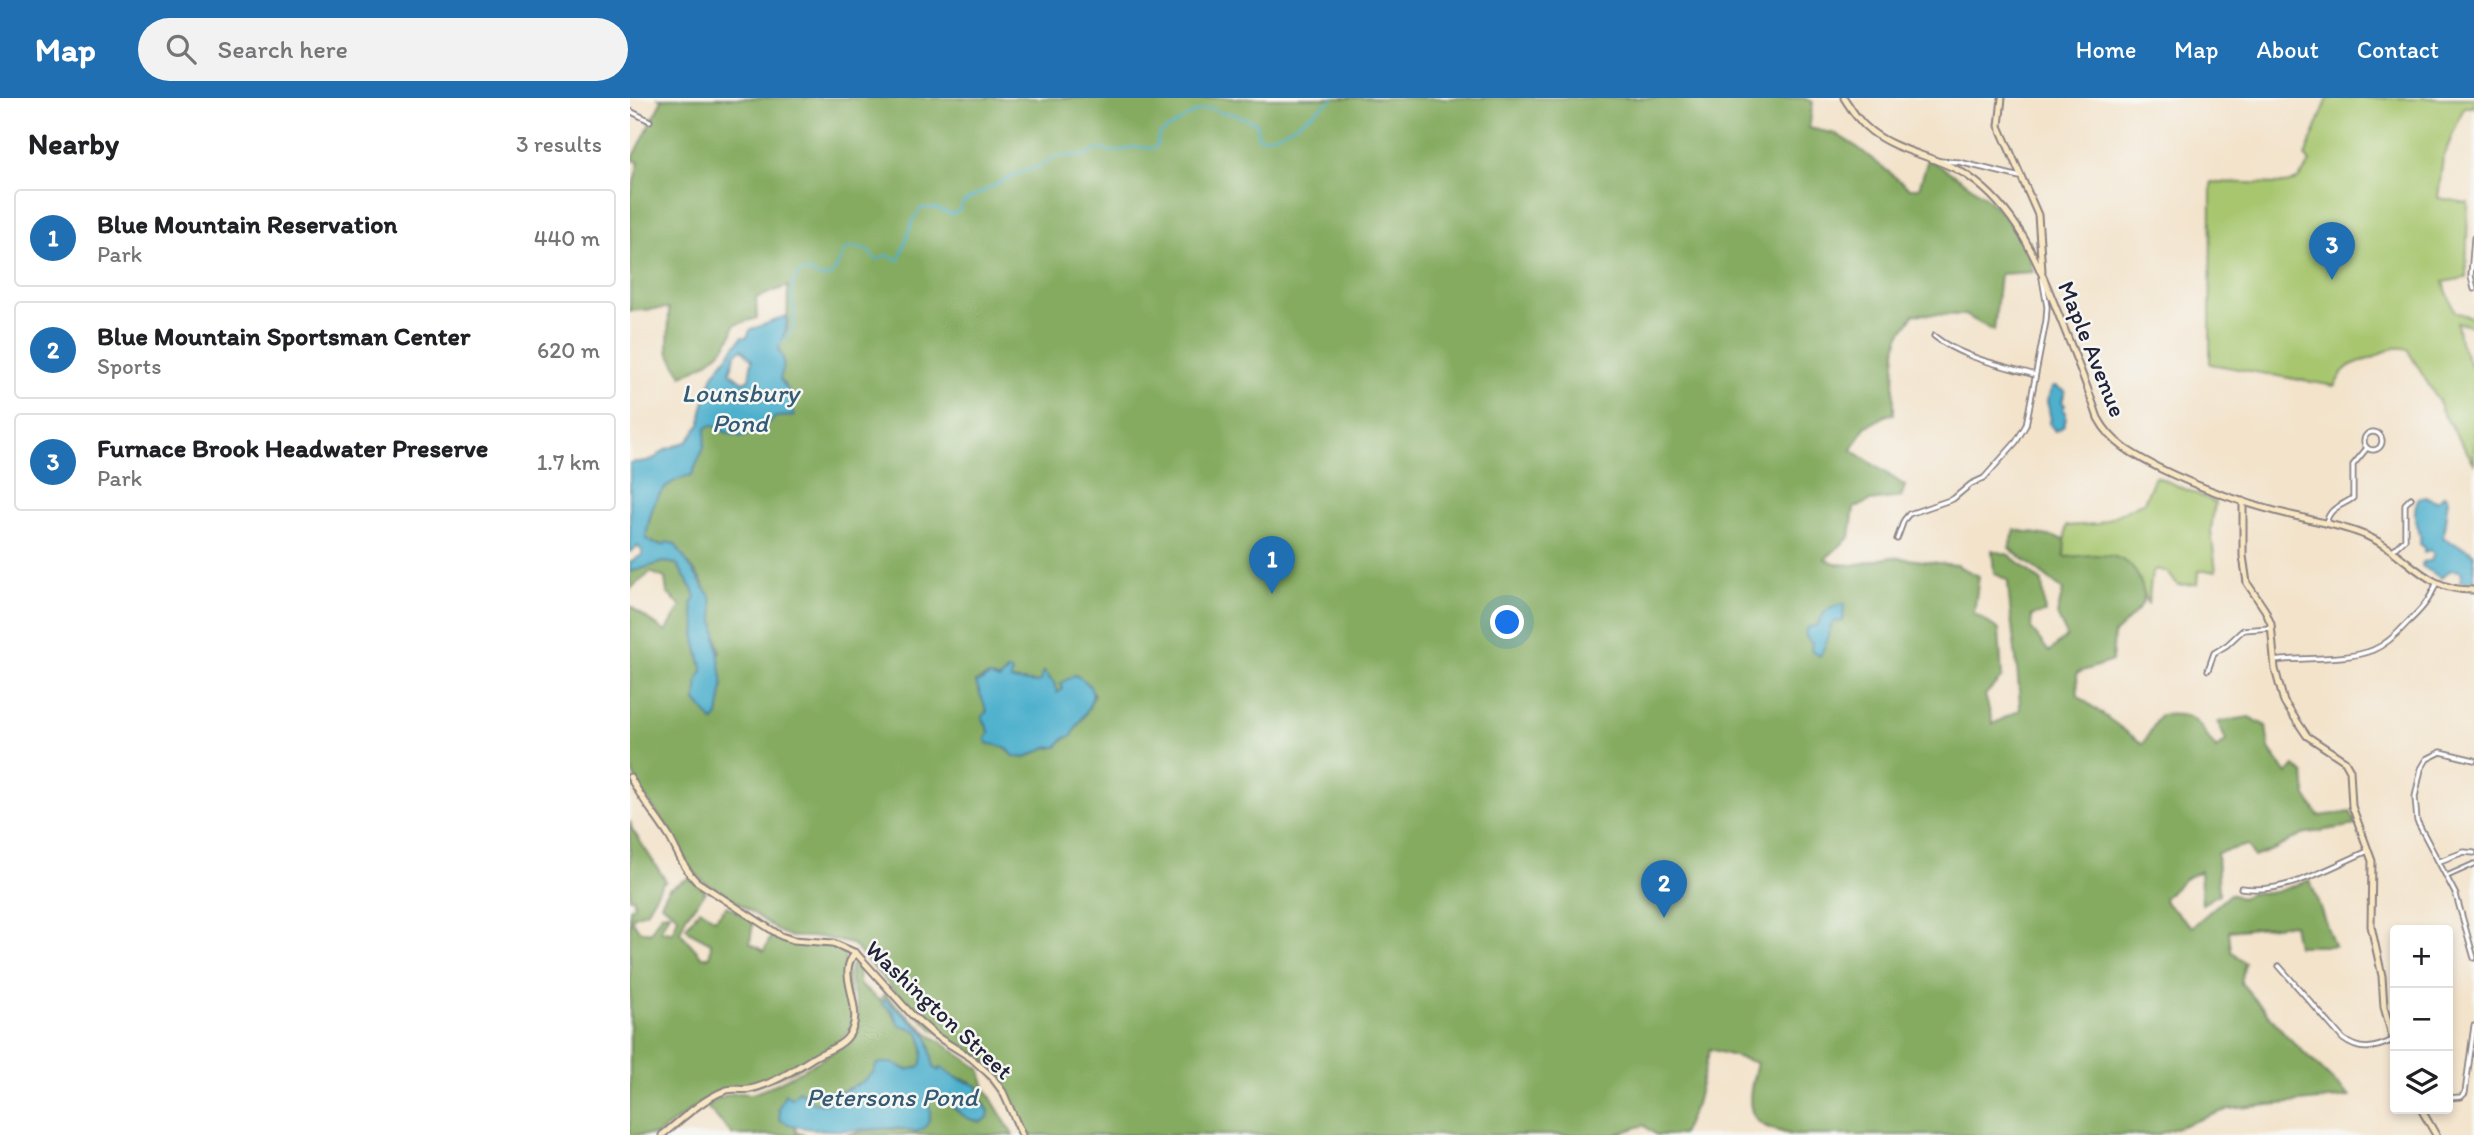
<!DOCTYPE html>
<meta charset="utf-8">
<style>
body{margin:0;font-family:Itim,sans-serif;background:#f2f2f2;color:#202124}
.controls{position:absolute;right:21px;bottom:21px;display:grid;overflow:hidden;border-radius:7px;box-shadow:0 4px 10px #0003}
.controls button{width:63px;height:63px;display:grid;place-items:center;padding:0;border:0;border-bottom:2px solid #e0e0e0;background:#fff;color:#202124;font:35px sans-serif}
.you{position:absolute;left:878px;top:525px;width:24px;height:24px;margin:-18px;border:5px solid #fff;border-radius:50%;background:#1a73e8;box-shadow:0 0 0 10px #1a73e833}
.badge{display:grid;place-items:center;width:46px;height:46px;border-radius:50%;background:#1f6fb2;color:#fff;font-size:23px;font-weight:700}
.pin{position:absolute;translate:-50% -58px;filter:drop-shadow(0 2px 4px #0008)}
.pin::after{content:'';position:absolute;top:37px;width:24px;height:21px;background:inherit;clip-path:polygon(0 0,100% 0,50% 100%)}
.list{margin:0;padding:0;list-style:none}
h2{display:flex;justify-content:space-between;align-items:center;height:91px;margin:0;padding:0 28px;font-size:30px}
h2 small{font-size:23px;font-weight:400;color:#757577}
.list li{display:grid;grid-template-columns:46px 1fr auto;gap:21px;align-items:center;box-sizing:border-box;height:98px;margin:0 14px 14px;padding:0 14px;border:2px solid #e0e0e0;border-radius:7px}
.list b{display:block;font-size:26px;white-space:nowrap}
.list p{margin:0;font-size:23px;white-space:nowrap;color:#757577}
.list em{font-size:23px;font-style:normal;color:#757577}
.icon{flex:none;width:38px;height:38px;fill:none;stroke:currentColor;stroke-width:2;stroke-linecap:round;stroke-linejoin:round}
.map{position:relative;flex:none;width:1844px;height:1037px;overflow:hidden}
header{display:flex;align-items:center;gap:42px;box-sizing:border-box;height:98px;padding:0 35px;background:#1f6fb2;color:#fff}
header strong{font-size:33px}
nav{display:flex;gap:38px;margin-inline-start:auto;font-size:24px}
.search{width:490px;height:63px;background:#f2f2f2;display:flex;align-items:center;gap:18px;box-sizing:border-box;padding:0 24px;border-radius:38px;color:#757577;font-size:26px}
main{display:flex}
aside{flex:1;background:#fff}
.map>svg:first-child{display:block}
.green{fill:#a7c66e;stroke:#647454;stroke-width:2}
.forest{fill:#85ab61;stroke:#54664e;stroke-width:2;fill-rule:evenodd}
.water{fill:#4eb0cd;stroke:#386984;stroke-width:2;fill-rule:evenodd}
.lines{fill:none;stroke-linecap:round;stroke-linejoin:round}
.stream{stroke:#4eb0cd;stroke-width:2}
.street-casing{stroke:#8a8283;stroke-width:7}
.secondary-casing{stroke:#8a8283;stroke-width:9}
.street{stroke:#fff;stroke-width:3.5}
.secondary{stroke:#f9e7c3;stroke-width:5}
.labels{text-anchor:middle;stroke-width:5;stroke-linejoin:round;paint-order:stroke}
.street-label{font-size:24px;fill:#22223b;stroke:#f6f6f2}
.water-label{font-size:26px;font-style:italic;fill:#345b75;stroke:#f6f6f2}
</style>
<header>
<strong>Map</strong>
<div class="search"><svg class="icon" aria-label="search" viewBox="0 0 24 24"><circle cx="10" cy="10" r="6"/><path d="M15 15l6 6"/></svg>Search here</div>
<nav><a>Home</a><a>Map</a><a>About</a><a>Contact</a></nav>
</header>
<main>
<aside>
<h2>Nearby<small>3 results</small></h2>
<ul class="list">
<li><span class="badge">1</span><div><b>Blue Mountain Reservation</b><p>Park</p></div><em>440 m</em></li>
<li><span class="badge">2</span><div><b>Blue Mountain Sportsman Center</b><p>Sports</p></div><em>620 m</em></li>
<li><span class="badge">3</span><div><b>Furnace Brook Headwater Preserve</b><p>Park</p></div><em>1.7 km</em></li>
</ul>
</aside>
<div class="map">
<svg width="1844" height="1037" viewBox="0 0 1844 1037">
<rect width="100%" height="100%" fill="#f6f6f2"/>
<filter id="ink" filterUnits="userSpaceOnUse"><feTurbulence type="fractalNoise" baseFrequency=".0143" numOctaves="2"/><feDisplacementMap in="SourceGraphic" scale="14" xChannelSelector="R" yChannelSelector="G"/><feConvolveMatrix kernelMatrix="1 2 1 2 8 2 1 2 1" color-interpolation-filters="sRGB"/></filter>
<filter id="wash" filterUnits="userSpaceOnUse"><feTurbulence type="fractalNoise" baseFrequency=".00686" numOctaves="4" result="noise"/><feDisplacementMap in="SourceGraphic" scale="28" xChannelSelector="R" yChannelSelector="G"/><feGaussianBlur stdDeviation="1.57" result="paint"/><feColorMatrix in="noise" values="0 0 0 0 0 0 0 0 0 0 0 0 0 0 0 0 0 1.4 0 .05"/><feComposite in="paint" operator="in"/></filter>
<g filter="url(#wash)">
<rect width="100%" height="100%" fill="#f3e3cb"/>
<!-- green -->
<g class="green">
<path d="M1698,0H1844V9H1834L1813,60L1808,100L1838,105L1836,180L1813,184L1825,214L1844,220V229L1827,224L1830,244L1844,275V365L1811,312L1809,304L1777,251C1764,247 1756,253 1745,259C1736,263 1726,263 1718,269C1712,274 1708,282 1704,288L1580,266L1581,84L1653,86C1669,85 1672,76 1680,64L1675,58Z"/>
<path d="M1525,378L1585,404L1581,432L1586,473H1568L1567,486L1548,487L1537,474L1527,471L1522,474L1518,507L1509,480L1433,460L1436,428L1468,426L1514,404Z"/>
</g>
<!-- forest -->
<g class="forest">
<path d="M29,0H1173L1183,4L1179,30L1206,36L1227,49L1279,90H1289L1298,61C1344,87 1391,119 1403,174L1370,176L1364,233L1335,217L1284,216C1280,224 1273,231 1269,239C1263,255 1264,298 1264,316L1257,317L1235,329L1222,352L1275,388L1271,399L1240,403L1224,410L1220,439L1195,461L1207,466L1224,467L1261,459L1326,467L1349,478L1344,515L1369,532L1372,579L1355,597L1363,626L1390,612C1389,568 1380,526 1378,483L1364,475L1362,452L1379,457L1412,484L1415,515L1402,517L1401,530L1419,554L1437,538L1427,517L1433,492L1379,450L1385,432L1435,441L1434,459C1463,458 1496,448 1510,483C1512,488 1515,498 1513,504C1510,513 1491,529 1484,536L1482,563L1447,575L1448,598L1513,646L1530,617C1567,614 1566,623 1586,651L1596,643L1588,624L1619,619L1636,628L1639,651L1657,676L1664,668L1674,676L1676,698L1689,718L1721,714L1726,727L1672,736L1645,751L1624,759L1618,747L1587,755L1589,796L1572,806L1570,773L1556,780L1534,800L1535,804L1562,829L1600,796L1611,800L1623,795L1646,794L1680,782L1704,848H1667L1663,826L1599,833L1601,853L1615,865L1611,885L1656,937L1720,999L1599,1011L1526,1037H1162C1153,1034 1143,1032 1135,1028C1111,1016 1122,985 1127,965L1080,951L1066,1006L1052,1037H1026L1014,1027L984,1037H395L380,1003L368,982L357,968L340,953L305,933L285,915L222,846L190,839H161L150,834L103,801L75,785L60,770L41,735L14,697L0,670V508L36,534L51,508L37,495L35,480L20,474C14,482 6,484 0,492V474L34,464L47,466L66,498L62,506L66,528L65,541L73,574L66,603L90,553C80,518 84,487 54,462C49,457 42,451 36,448C29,445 23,446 16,440C22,407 25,385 62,377L74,349L75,330L82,327C88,329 96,336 103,336C133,337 147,318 160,295L150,281L148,252L150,241L157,232L158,188L126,200L127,220L104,227C100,253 74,268 52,278L38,253L39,210L0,213V98L9,64L2,62L32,2ZM377,573L381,578L380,582L407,585L412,582V575L414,574L424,585L425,594L427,595L433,591L431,586L454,584L463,594L464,598L457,613L443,635L422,650L417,649L395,660L367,645H357L360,635L356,627L357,613L346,584L357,578L369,582Z"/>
<path d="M0,723L2,731L36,783L32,786L16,814L4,818L2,823L9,832L20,835L31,816L39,815L30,833L43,834L48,818L31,806L38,791L59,780L76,794L56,818L50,834L72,859H80L81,845L60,834L56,829L70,811L85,821L97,808L123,824L120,845L134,853L141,838L164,845L208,849L214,853L223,924L219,932L208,945L164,972L124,988L90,992L26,1037H0V811L4,808V800H0Z"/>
<path d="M228,864L229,886L250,903L254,896L299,936L350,971L355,990L383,1037H216C240,1030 262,1028 287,1034L293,1030L298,1023L296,1001C315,997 319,1008 333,1017C337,1021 344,1022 350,1024L359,1013L340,983L324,979L314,971L309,973L304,970C300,963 301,955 300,947C296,930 276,915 259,910L269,927C288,931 292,933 293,953C293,960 293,963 290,969L277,972L270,969L245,973L231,985L208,995L204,1002L195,1006L184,1005L173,996L162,1000L166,1034L175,1037H103L76,1008C88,1001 96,995 110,995C112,995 120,996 121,996C138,992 217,950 224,937C236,913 217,891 221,868Z"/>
</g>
<!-- water -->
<g class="water">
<path d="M156,218C159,231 152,240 148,252C156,261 154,270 150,281L160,295L164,318L146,319L129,332L113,339L100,336L82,327L76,330L74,349L62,377C26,385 21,408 16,440L22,445L34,447L37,444L45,446L81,500L93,588L88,618L83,624L66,603L68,580L73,574L65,541L66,528L62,506L66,498L47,466L34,464L0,474V464L12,457V452L8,448L0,454V365L16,363L25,360L35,352L58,343L71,325L72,313L83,277L112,239H117L120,232ZM112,251L122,262L119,281L113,284L100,274L106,255Z"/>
<path d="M1425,288L1435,293L1432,304L1435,307L1433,312L1436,314C1436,324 1435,330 1425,333L1419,325L1421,322L1417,303L1422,289Z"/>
<path d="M1814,397L1818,401L1813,439C1823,447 1834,447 1844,456V484L1830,483L1832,476L1830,473L1821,472L1811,480L1792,468L1793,464L1801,463L1804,456L1800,452L1794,454V449L1790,446C1793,429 1779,423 1788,401L1796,399L1807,403Z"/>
<path d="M1214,506L1213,523L1203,524C1197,535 1197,547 1190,558L1181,552L1182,545L1178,542L1175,535L1177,530L1188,527C1194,513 1198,508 1214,506Z"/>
<path d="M379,572L382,574L381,582L407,585L412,582L411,578L414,574L424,585L427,595L433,591L431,585L445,577C482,595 450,615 442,638L434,640L427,649H417L395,660L383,658C376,646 367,648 357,645L356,640L360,635L352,619L357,613L346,585L360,578L369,582Z"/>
<path d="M255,901L294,934L298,940L304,970L309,973L311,969L324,979L348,988V999L359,1013L358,1020L350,1024C344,1022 337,1021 333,1017C320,1008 315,997 296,1001C303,1010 302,1029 288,1033C281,1035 271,1029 262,1030C229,1032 172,1037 149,1021L150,1014L148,1012L155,996L162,1000L169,993L184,1005L195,1006L203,1002L208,995L231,985L245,973V969L249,965H263L277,972L290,969C293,963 293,960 293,953C292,933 288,931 269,927L263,913L252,906Z"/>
</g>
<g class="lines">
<!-- stream -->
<path class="stream" d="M150,245C179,224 153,203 165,181C174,163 186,183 198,179C209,175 208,155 219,149L235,151L247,162L256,157L269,162L283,122L291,110H305L322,116L330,112L333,104L384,77L408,69L427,58H454L470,51L484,54L504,49L525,50L528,45L527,40L532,34C548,27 575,0 590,15H601L627,25L628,39C650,43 686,12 704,0"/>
</g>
</g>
<g filter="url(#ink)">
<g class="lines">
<!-- street casing -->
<g class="street-casing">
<g id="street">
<path d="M0,13L20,23"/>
<path d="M1309,63L1329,64L1390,79"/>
<path d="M1844,140L1841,178L1844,191"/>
<path d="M1304,238C1331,260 1372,267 1405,277"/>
<circle cx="1743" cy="343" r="9"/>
<path d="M1696,425C1700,409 1710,409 1723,400V367L1737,350"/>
<path d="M1267,441L1274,422L1279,416L1323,401L1341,386L1354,380L1386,344L1396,327L1416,223L1417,209L1412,180"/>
<path d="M1763,452L1775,441V406L1781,400"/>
<path d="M1644,563C1674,559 1715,563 1743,552C1755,547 1768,535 1777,525C1790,513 1800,502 1806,486"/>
<path d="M1578,572L1584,555L1597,547L1613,532L1641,530"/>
<path d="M1844,662L1811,654L1797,661L1791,671L1785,699L1787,723L1826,797L1844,860"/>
<path d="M1810,763L1834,754L1844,755"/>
<path d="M1817,778L1844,766"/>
<path d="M1611,790C1655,797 1698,770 1738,753"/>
<path d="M1649,868L1713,941C1730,954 1744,951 1763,942"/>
<path d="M1818,1000L1831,999L1835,995L1844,928"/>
</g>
</g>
<!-- secondary casing -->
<g class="secondary-casing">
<g id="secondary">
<path d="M1214,0C1222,12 1229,24 1241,33C1269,55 1308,58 1338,78C1387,112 1407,162 1428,215C1442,250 1456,284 1468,320C1482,346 1504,357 1529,370C1572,391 1618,407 1665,418C1689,424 1714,428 1737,438C1779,456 1793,493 1844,492"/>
<path d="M1372,0L1369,28L1408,117L1412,173"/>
<path d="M1613,403V458L1617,485L1635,512L1641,526L1645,571L1654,604L1677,638L1715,663L1720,672L1722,708L1742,763L1741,828L1752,878L1754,909L1765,948"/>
<path d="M0,679C12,702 27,719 40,740C48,755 54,771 66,783L151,838L163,842L203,845L226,855L282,917L306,938L341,960L362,979L373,994L392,1037"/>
<path d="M1791,1011L1806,1037"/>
<path d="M32,1037C51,1022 71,1002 94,993C102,989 112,993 120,991C143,986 164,972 183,960C194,953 207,951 216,941C241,914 202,876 226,855"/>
</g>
</g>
<!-- street -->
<use href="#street" class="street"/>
<!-- secondary -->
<use href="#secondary" class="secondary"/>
</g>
</g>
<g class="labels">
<!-- street labels -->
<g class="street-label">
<text transform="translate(1462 251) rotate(68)" y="8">Maple Avenue</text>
<text transform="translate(309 912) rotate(43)" y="8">Washington Street</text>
</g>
<!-- water labels -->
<g class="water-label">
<text x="110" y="304">Lounsbury<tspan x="110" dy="30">Pond</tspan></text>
<text x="262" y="1008">Petersons Pond</text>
</g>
</g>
</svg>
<div class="controls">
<button>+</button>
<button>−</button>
<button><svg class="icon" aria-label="layers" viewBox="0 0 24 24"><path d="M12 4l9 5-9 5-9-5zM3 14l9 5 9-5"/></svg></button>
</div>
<div class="you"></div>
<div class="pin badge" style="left:642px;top:496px">1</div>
<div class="pin badge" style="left:1034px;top:820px">2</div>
<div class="pin badge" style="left:1702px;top:182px">3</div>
</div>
</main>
